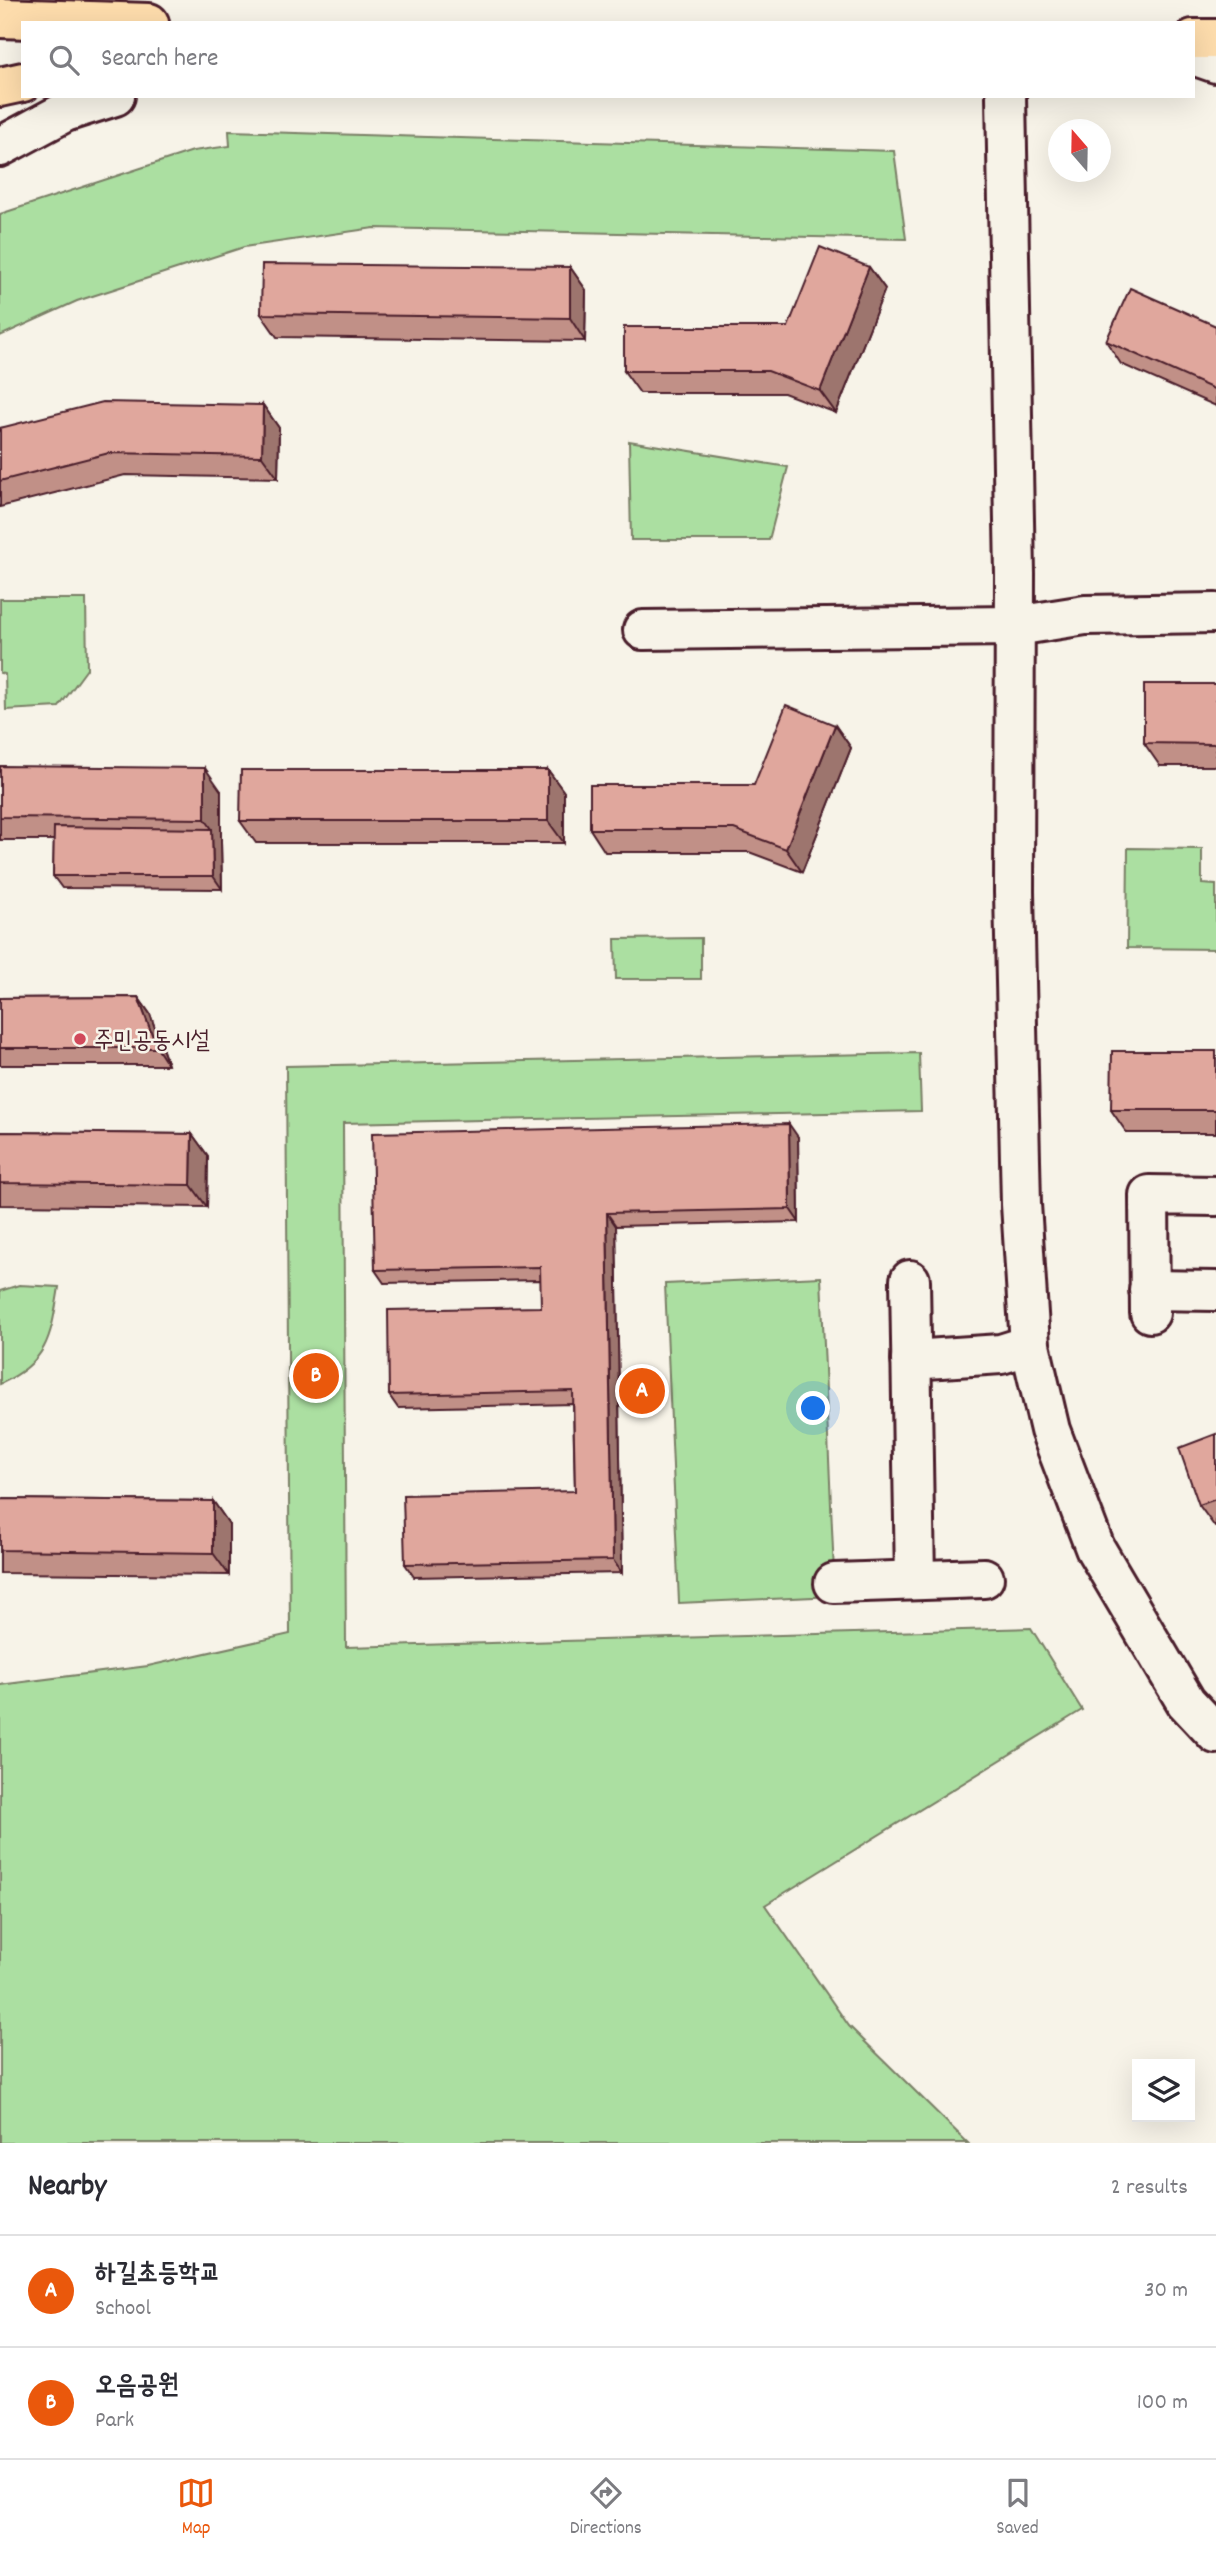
<!DOCTYPE html>
<meta charset="utf-8">
<style>
body{margin:0;font-family:Dekko,"Poor Story",sans-serif;background:#f2f2f3;color:#2b2b33}
.controls{position:absolute;right:21px;bottom:21px;display:grid;overflow:hidden;border-radius:0px;box-shadow:0 7px 28px #0002}
.controls button{width:63px;height:63px;display:grid;place-items:center;padding:0;border:0;border-bottom:2px solid #e1e1e2;background:#fff;color:#2b2b33;font:35px sans-serif}
.compass{position:absolute;left:1048px;top:119px;width:63px;height:63px;border-radius:50%;background:#fff;box-shadow:0 7px 28px #0002;rotate:340deg}
.you{position:absolute;left:814px;top:1409px;width:24px;height:24px;margin:-18px;border:5px solid #fff;border-radius:50%;background:#1a73e8;box-shadow:0 0 0 10px #1a73e833}
.badge{display:grid;place-items:center;width:46px;height:46px;border-radius:50%;background:#ea580c;color:#fff;font-size:23px;font-weight:700}
.pin{position:absolute;translate:-50% -50%;border:4px solid #fff;box-shadow:0 2px 7px #0006}
.list{margin:0;padding:0;list-style:none}
h2{display:flex;justify-content:space-between;align-items:center;height:91px;margin:0;padding:0 28px;font-size:30px}
h2 small{font-size:23px;font-weight:400;color:#7c7c81}
.list li{display:grid;grid-template-columns:46px 1fr auto;gap:21px;align-items:center;box-sizing:border-box;height:112px;padding:0 28px;border-top:2px solid #e1e1e2}
.list b{display:block;font-size:26px;white-space:nowrap}
.list p{margin:0;font-size:23px;white-space:nowrap;color:#7c7c81}
.list em{font-size:23px;font-style:normal;color:#7c7c81}
.icon{flex:none;width:38px;height:38px;fill:none;stroke:currentColor;stroke-width:2;stroke-linecap:round;stroke-linejoin:round}
.map{position:relative;flex:none;width:1216px;height:2143px;overflow:hidden}
.search{position:absolute;background:#fff;box-shadow:0 7px 28px #0002;left:21px;right:21px;top:21px;height:77px;display:flex;align-items:center;gap:18px;box-sizing:border-box;padding:0 24px;border-radius:0px;color:#7c7c81;font-size:26px}
.sheet{height:315px;background:#fff}
nav{display:flex;justify-content:space-around;align-items:center;box-sizing:border-box;height:98px;border-top:2px solid #e1e1e2;background:#fff;font-size:19px;color:#7c7c81}
nav a{display:grid;justify-items:center;gap:4px}
nav .on{color:#ea580c}
.map>svg:first-child{display:block}
.green{fill:#abdfa1;stroke:#7a7f66;stroke-width:2}
.lines{fill:none;stroke-linecap:round;stroke-linejoin:round}
.minor-casing{stroke:#4a1f2b;stroke-width:44}
.highway-casing{stroke:#4a1f2b;stroke-width:44}
.minor{stroke:#f7f3e8;stroke-width:38}
.highway{stroke:#fddcac;stroke-width:38}
.wall{fill:#c19087;stroke:#4a1f2b;stroke-width:2}
.shaded-wall{fill:#9d756e;stroke:#4a1f2b;stroke-width:2}
.building{fill:#e0a79d;stroke:#4a1f2b;stroke-width:2}
.poi-dot{fill:#d1495b;stroke:#f7f3e8;stroke-width:2.5}
.labels{text-anchor:middle;stroke-width:5;stroke-linejoin:round;paint-order:stroke}
.poi-label{font-size:24px;fill:#4a1f2b;stroke:#f7f3e8;text-anchor:start}
</style>
<div class="map">
<svg width="1216" height="2143" viewBox="0 0 1216 2143">
<rect width="100%" height="100%" fill="#f7f3e8"/>
<filter id="ink" filterUnits="userSpaceOnUse"><feTurbulence type="fractalNoise" baseFrequency=".0143" numOctaves="2"/><feDisplacementMap in="SourceGraphic" scale="14" xChannelSelector="R" yChannelSelector="G"/><feConvolveMatrix kernelMatrix="1 2 1 2 8 2 1 2 1" color-interpolation-filters="sRGB"/></filter>
<g filter="url(#ink)">
<!-- green -->
<g class="green">
<path d="M229,131L894,151L906,239L374,228L244,247L77,301L0,336V214L193,151L230,146Z"/>
<path d="M629,441L788,467L769,540H631Z"/>
<path d="M0,599H86L87,669L59,707L6,710L5,674L0,673Z"/>
<path d="M1128,848L1202,849V884L1216,885V949L1127,948Z"/>
<path d="M701,938V979H616L615,939Z"/>
<path d="M919,1053L921,1111L343,1123L346,1647L1031,1628L1082,1710L765,1905L849,2026L968,2143H0V1685L148,1666L290,1634L286,1066Z"/>
<path d="M821,1277L835,1596L679,1603L665,1284Z"/>
<path d="M19,1285L59,1287C51,1335 49,1362 0,1384V1291Z"/>
</g>
<g class="lines">
<!-- minor casing -->
<g class="minor-casing">
<g id="minor">
<path d="M1193,55L1216,63"/>
<path d="M1006,96L1015,574L1014,892L1021,1204L1030,1345L1050,1430L1095,1548L1186,1702L1216,1734"/>
<path d="M0,147L65,112L115,96"/>
<path d="M643,630L1016,626L1085,615L1216,613"/>
<path d="M910,1280L915,1580"/>
<path d="M1149,1290L1216,1291"/>
<path d="M1150,1313L1149,1195L1216,1196"/>
<path d="M911,1360L1001,1354L1030,1345"/>
<path d="M834,1583L984,1578"/>
</g>
</g>
<!-- highway casing -->
<g class="highway-casing">
<g id="highway">
<path d="M0,18L149,23"/>
<path d="M1193,39H1216"/>
<path d="M0,87L23,82"/>
</g>
</g>
<!-- minor -->
<use href="#minor" class="minor"/>
<!-- highway -->
<use href="#highway" class="highway"/>
</g>
<!-- wall -->
<g class="wall">
<path d="M570,267L586,290L585,341L277,337L261,314Z"/>
<path d="M869,267L885,289L836,413L784,393H640L624,371L788,327Z"/>
<path d="M1216,326V406L1121,364L1106,341Z"/>
<path d="M263,405L279,428L278,478L125,475L0,507V428Z"/>
<path d="M1216,684V766H1160L1144,743Z"/>
<path d="M835,725L851,748L802,872L749,852H605L590,829L754,785Z"/>
<path d="M0,766L221,791V842L222,889L62,888L53,876L54,840H0Z"/>
<path d="M548,770L564,792V843H256L240,821Z"/>
<path d="M138,997L150,1014L168,1065H0V998Z"/>
<path d="M1216,1051V1133H1127L1111,1110Z"/>
<path d="M0,1132L192,1134L208,1156L207,1207L0,1205Z"/>
<path d="M798,1137L799,1222L616,1226L622,1573L414,1577L405,1564L575,1491L573,1404L398,1408L389,1395L541,1307V1280L384,1283L375,1270Z"/>
<path d="M1216,1434V1527H1215L1199,1505Z"/>
<path d="M0,1499L213,1501L229,1524V1575L0,1573Z"/>
</g>
<!-- shaded-wall -->
<g class="shaded-wall">
<path d="M570,267L586,290L585,341L570,318Z"/>
<path d="M869,267L885,289L836,413L820,391Z"/>
<path d="M263,405L279,428L278,478L262,456Z"/>
<path d="M835,725L851,748L802,872L786,849Z"/>
<path d="M205,768L221,791V842L222,889L213,876L212,829L205,819Z"/>
<path d="M548,770L564,792V843L548,821Z"/>
<path d="M138,997L150,1014L168,1065L157,1048Z"/>
<path d="M789,1124L798,1137L799,1222L790,1209Z"/>
<path d="M192,1134L208,1156L207,1207L191,1185Z"/>
<path d="M607,1213L616,1226L622,1573L613,1560Z"/>
<path d="M213,1501L229,1524V1575L213,1553Z"/>
</g>
<!-- building -->
<g class="building">
<path d="M820,247L869,267L820,391L768,371H624V327H788Z"/>
<path d="M262,264L570,267V318L261,314Z"/>
<path d="M1130,288L1216,326V390L1106,341Z"/>
<path d="M103,402L263,405L262,456L109,453L0,481V428Z"/>
<path d="M1144,684H1216V744L1144,743Z"/>
<path d="M786,705L835,725L786,849L734,829H590V785H754Z"/>
<path d="M0,766L205,768V819L0,817Z"/>
<path d="M241,770H548V821H240Z"/>
<path d="M54,827L212,829L213,876H53Z"/>
<path d="M138,997L157,1048H0V998Z"/>
<path d="M1112,1051H1216V1110H1111Z"/>
<path d="M789,1124L790,1209L607,1213L613,1560L405,1564L403,1495L575,1491L573,1391L389,1395L388,1310L541,1307L540,1267L375,1270L372,1133Z"/>
<path d="M0,1132L192,1134L191,1185L0,1183Z"/>
<path d="M1216,1434V1499L1199,1505L1179,1448Z"/>
<path d="M0,1499L213,1501V1553L0,1550Z"/>
</g>
</g>
<!-- markers -->
<circle class="poi-dot" cx="80" cy="1039" r="7"/>
<g class="labels">
<!-- poi labels -->
<g class="poi-label">
<text x="94" y="1047">주민공동시설</text>
</g>
</g>
</svg>
<div class="controls">
<button><svg class="icon" aria-label="layers" viewBox="0 0 24 24"><path d="M12 4l9 5-9 5-9-5zM3 14l9 5 9-5"/></svg></button>
</div>
<svg class="compass" viewBox="-18 -18 36 36"><path d="M0-13l5 13h-10z" fill="#e53935"/><path d="M0 13l5-13h-10z" fill="#7c7c81"/></svg>
<div class="you"></div>
<div class="pin badge" style="left:642px;top:1391px">A</div>
<div class="pin badge" style="left:316px;top:1376px">B</div>
<div class="search"><svg class="icon" aria-label="search" viewBox="0 0 24 24"><circle cx="10" cy="10" r="6"/><path d="M15 15l6 6"/></svg>Search here</div>
</div>
<section class="sheet">
<h2>Nearby<small>2 results</small></h2>
<ul class="list">
<li><span class="badge">A</span><div><b>하길초등학교</b><p>School</p></div><em>30 m</em></li>
<li><span class="badge">B</span><div><b>오음공원</b><p>Park</p></div><em>100 m</em></li>
</ul>
</section>
<nav>
<a class="on"><svg class="icon" aria-label="map" viewBox="0 0 24 24"><path d="M3 6l6-2 6 2 6-2v14l-6 2-6-2-6 2zM9 4v14M15 6v14"/></svg>Map</a>
<a><svg class="icon" aria-label="directions" viewBox="0 0 24 24"><path d="M12 3l9 9-9 9-9-9zM9 14v-3h6M13 9l2 2-2 2"/></svg>Directions</a>
<a><svg class="icon" aria-label="saved" viewBox="0 0 24 24"><path d="M7 4h10v16l-5-4-5 4z"/></svg>Saved</a>
</nav>
